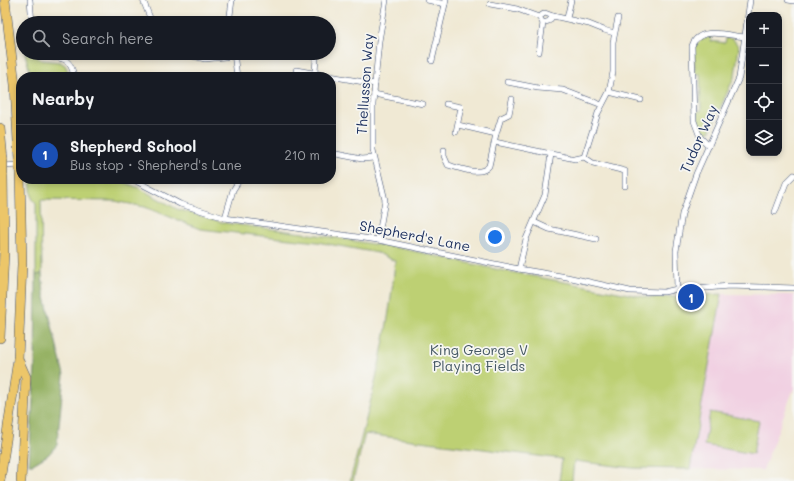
<!DOCTYPE html>
<meta charset="utf-8">
<style>
body{margin:0;font-family:Mali,sans-serif;background:#242831;color:#f1f3f6}
.controls{position:absolute;right:12px;top:12px;display:grid;overflow:hidden;border-radius:8px;box-shadow:0 2px 6px #0003}
.controls button{width:36px;height:36px;display:grid;place-items:center;padding:0;border:0;border-bottom:1px solid #363941;background:#171b24;color:#f1f3f6;font:20px sans-serif}
.you{position:absolute;left:495px;top:237px;width:14px;height:14px;margin:-10px;border:3px solid #fff;border-radius:50%;background:#1a73e8;box-shadow:0 0 0 6px #1a73e833}
.badge{display:grid;place-items:center;width:26px;height:26px;border-radius:50%;background:#1a73e8;color:#fff;font-size:13px;font-weight:700}
.pin{position:absolute;translate:-50% -50%;border:2px solid #fff;box-shadow:0 1px 4px #0006}
.list{margin:0;padding:0;list-style:none}
h2{display:flex;justify-content:space-between;align-items:center;height:52px;margin:0;padding:0 16px;font-size:17px}
h2 small{font-size:13px;font-weight:400;color:#9ea1a6}
.list li{display:grid;grid-template-columns:26px 1fr auto;gap:12px;align-items:center;box-sizing:border-box;height:60px;padding:0 16px;border-top:1px solid #363941}
.list b{display:block;font-size:15px;white-space:nowrap}
.list p{margin:0;font-size:13px;white-space:nowrap;color:#9ea1a6}
.list em{font-size:13px;font-style:normal;color:#9ea1a6}
.icon{flex:none;width:22px;height:22px;fill:none;stroke:currentColor;stroke-width:2;stroke-linecap:round;stroke-linejoin:round}
.map{position:relative;flex:none;width:794px;height:481px;overflow:hidden}
.search{position:absolute;background:#171b24;box-shadow:0 2px 6px #0003;left:16px;top:16px;width:320px;height:44px;display:flex;align-items:center;gap:10px;box-sizing:border-box;padding:0 14px;border-radius:22px;color:#9ea1a6;font-size:15px}
.panel{position:absolute;background:#171b24;box-shadow:0 2px 6px #0003;left:16px;top:72px;width:320px;height:112px;border-radius:16px}
.map>svg:first-child{display:block}
.built{fill:#f1d0e2}
.green{fill:#bdd073;stroke:#6c8068}
.forest{fill:#96b265;stroke:#587062}
.lines{fill:none;stroke-linecap:round;stroke-linejoin:round}
.minor-casing{stroke:#3b4b70;stroke-width:6}
.motorway-casing{stroke:#3b4b70;stroke-width:10}
.minor{stroke:#fff;stroke-width:5}
.motorway{stroke:#ecc669;stroke-width:9}
.motorway-bridge-casing{stroke:#3b4b70;stroke-width:10;stroke-linecap:butt}
.motorway-bridge{stroke:#ecc669;stroke-width:9}
.labels{text-anchor:middle;stroke-width:3.5;stroke-linejoin:round;paint-order:stroke}
.street-label{font-size:14px;fill:#1b2f5e;stroke:#f6f6f2}
.park-label{font-size:14px;fill:#445763;stroke:#f6f6f2}
</style>
<div class="map">
<svg width="794" height="481" viewBox="0 0 794 481">
<rect width="100%" height="100%" fill="#f6f6f2"/>
<filter id="ink" filterUnits="userSpaceOnUse"><feTurbulence type="fractalNoise" baseFrequency=".025" numOctaves="2"/><feDisplacementMap in="SourceGraphic" scale="8" xChannelSelector="R" yChannelSelector="G"/><feConvolveMatrix kernelMatrix="1 2 1 2 8 2 1 2 1" color-interpolation-filters="sRGB"/></filter>
<filter id="wash" filterUnits="userSpaceOnUse"><feTurbulence type="fractalNoise" baseFrequency=".012" numOctaves="4" result="noise"/><feDisplacementMap in="SourceGraphic" scale="16" xChannelSelector="R" yChannelSelector="G"/><feGaussianBlur stdDeviation="0.9" result="paint"/><feColorMatrix in="noise" values="0 0 0 0 0 0 0 0 0 0 0 0 0 0 0 0 0 1.4 0 .05"/><feComposite in="paint" operator="in"/></filter>
<g filter="url(#wash)">
<rect width="100%" height="100%" fill="#f0e9d4"/>
<!-- built -->
<path class="built" d="M722,294L794,295V388L763,470L690,469Z"/>
<!-- green -->
<g class="green">
<path d="M711,36V41L725,43L726,38L733,39L739,47L735,75L710,131L703,133L701,132L696,111H701L700,74H695L694,47L701,40Z"/>
<path d="M25,53L33,54L41,60L60,62L65,65L70,75L63,77H31Z"/>
<path d="M30,179H116L139,188L177,209L225,223L318,235L404,249L500,270L650,298L722,294L690,469L633,468L574,461L572,481H559L562,459L365,434L353,481H350C369,408 389,336 395,261L378,253L317,242L200,229L145,207L115,201L41,200L42,274L36,275V203L32,198Z"/>
<path d="M710,412L759,421L753,454L704,445Z"/>
</g>
<!-- forest -->
<path class="forest" d="M42,274L44,293L64,375L57,445L48,455L33,464H29L35,368L36,275Z"/>
</g>
<g filter="url(#ink)">
<g class="lines">
<!-- minor casing -->
<g class="minor-casing">
<g id="minor">
<path d="M30,0L32,23"/>
<path d="M143,0L152,23"/>
<path d="M427,0L445,4"/>
<path d="M788,0L794,1"/>
<path d="M490,4L517,9L539,17L543,23L549,21L553,16L589,24L604,30L614,33"/>
<path d="M539,17L545,13L553,16"/>
<path d="M567,18L571,0"/>
<path d="M229,23L232,0"/>
<path d="M539,52L543,23"/>
<path d="M37,53C52,63 70,49 74,77"/>
<path d="M181,53L205,59L234,56"/>
<path d="M234,53L237,77"/>
<path d="M304,53L312,55L316,58L315,72"/>
<path d="M432,61L446,0"/>
<path d="M296,70L375,84"/>
<path d="M507,82L538,88L563,90L602,105"/>
<path d="M609,92L641,100"/>
<path d="M374,94L423,104"/>
<path d="M446,104L461,107L456,132"/>
<path d="M496,134L501,118L509,114L512,99"/>
<path d="M495,142L575,159L584,157L598,113L609,92L613,72V42L618,18"/>
<path d="M709,146L700,137L694,121L692,46C699,25 729,36 746,37"/>
<path d="M444,150V156L448,165C459,168 481,177 489,166L496,134L458,125"/>
<path d="M331,153L362,159L374,158"/>
<path d="M584,157L593,163L625,171V186"/>
<path d="M1,166L21,165"/>
<path d="M132,179L180,204L225,218L378,240L519,269L567,277L630,291L664,292L677,289L684,290L729,286L794,288"/>
<path d="M775,212L786,183L794,175"/>
<path d="M225,218L233,190L240,179"/>
<path d="M534,222L549,229L596,239"/>
<path d="M378,240L385,200L373,150V104L379,41L386,0"/>
<path d="M519,269L526,239L545,195L551,154"/>
<path d="M677,289L676,251L682,214L696,174L739,78L750,0"/>
</g>
</g>
<!-- motorway casing -->
<g class="motorway-casing">
<g id="motorway">
<path d="M5,0L15,85L19,160"/>
<path d="M0,128L3,160"/>
<path d="M0,338L4,252L3,174"/>
<path d="M18,359L26,377L21,481"/>
<path d="M0,481L18,359L22,264L20,173"/>
</g>
</g>
<!-- minor -->
<use href="#minor" class="minor"/>
<!-- motorway -->
<use href="#motorway" class="motorway"/>
<!-- motorway-bridge casing -->
<g class="motorway-bridge-casing">
<g id="motorway-bridge">
<path d="M3,160V174"/>
<path d="M19,160L20,173"/>
</g>
</g>
<!-- motorway-bridge -->
<use href="#motorway-bridge" class="motorway-bridge"/>
</g>
</g>
<g class="labels">
<!-- street labels -->
<g class="street-label">
<text transform="translate(365 84) rotate(-86)" y="5">Thellusson Way</text>
<text transform="translate(699 139) rotate(-66)" y="5">Tudor Way</text>
<text transform="translate(415 236) rotate(11)" y="5">Shepherd's Lane</text>
</g>
<!-- park labels -->
<g class="park-label">
<text x="479" y="355">King George V<tspan x="479" dy="16">Playing Fields</tspan></text>
</g>
</g>
</svg>
<div class="controls">
<button>+</button>
<button>−</button>
<button><svg class="icon" aria-label="locate" viewBox="0 0 24 24"><circle cx="12" cy="12" r="6"/><path d="M12 2v4M12 18v4M2 12h4M18 12h4"/></svg></button>
<button><svg class="icon" aria-label="layers" viewBox="0 0 24 24"><path d="M12 4l9 5-9 5-9-5zM3 14l9 5 9-5"/></svg></button>
</div>
<div class="you"></div>
<div class="pin badge" style="left:691px;top:297px;background:#1a4fb4">1</div>
<div class="search"><svg class="icon" aria-label="search" viewBox="0 0 24 24"><circle cx="10" cy="10" r="6"/><path d="M15 15l6 6"/></svg>Search here</div>
<section class="panel">
<h2>Nearby<small></small></h2>
<ul class="list">
<li><span class="badge" style="background:#1a4fb4">1</span><div><b>Shepherd School</b><p>Bus stop · Shepherd's Lane</p></div><em>210 m</em></li>
</ul>
</section>
</div>
